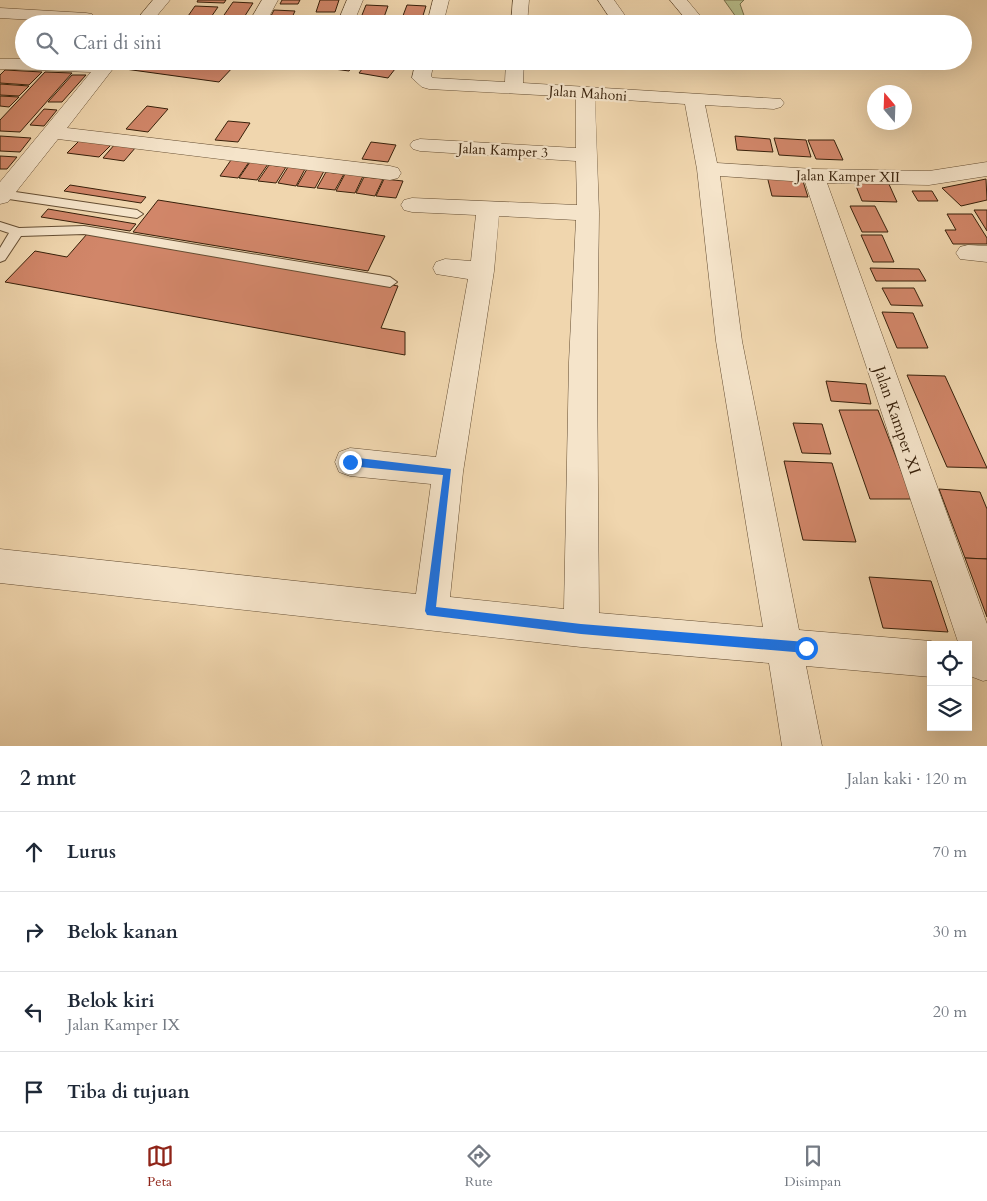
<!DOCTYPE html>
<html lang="id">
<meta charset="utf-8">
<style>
body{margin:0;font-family:Cardo,serif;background:#f6f6f7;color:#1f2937}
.controls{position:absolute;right:15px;bottom:15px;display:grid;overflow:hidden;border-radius:0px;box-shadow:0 5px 20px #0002}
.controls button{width:45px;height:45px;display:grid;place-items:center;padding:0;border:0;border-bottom:1px solid #e0e1e3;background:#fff;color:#1f2937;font:25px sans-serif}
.compass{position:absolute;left:867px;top:85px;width:45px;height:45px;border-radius:50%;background:#fff;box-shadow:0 5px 20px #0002;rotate:341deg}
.stop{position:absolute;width:15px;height:15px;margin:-11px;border:4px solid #1a73e8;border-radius:50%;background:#fff}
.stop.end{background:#1a73e8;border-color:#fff;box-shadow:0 1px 5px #0008}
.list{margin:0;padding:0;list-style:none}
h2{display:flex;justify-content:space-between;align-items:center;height:65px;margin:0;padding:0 20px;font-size:21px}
h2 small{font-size:16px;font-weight:400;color:#747a83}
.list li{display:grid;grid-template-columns:32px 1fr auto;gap:15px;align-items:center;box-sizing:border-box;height:80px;padding:0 20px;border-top:1px solid #e0e1e3}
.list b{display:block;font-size:19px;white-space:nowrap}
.list p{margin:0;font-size:16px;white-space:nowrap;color:#747a83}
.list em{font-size:16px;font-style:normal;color:#747a83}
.icon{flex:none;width:28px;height:28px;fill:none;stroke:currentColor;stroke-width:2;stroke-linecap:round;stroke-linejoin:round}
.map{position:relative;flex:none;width:987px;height:746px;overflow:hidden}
.search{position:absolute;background:#fff;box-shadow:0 5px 20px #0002;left:15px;right:15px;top:15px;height:55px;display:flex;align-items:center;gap:12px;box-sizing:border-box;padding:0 18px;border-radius:28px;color:#747a83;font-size:19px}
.sheet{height:385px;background:#fff}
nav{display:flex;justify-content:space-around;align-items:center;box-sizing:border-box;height:70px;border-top:1px solid #e0e1e3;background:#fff;font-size:14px;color:#747a83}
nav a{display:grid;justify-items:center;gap:2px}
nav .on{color:#8f2418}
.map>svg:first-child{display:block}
.green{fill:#b8be8b;stroke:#786f4a}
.building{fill:#d18669;stroke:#37200a}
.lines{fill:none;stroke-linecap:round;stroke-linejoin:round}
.service-casing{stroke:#654e33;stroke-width:2}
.minor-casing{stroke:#654e33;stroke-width:1}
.service{fill:#f5e4ca;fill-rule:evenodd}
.minor{fill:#f5e4ca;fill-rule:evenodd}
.route{fill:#1a73e8}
.labels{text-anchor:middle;stroke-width:4.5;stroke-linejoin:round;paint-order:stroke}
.far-street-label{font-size:14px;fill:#37200a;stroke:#f5e4ca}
.street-label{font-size:16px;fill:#37200a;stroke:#f5e4ca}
</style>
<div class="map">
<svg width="987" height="746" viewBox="0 0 987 746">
<rect width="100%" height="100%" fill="#f0d6ae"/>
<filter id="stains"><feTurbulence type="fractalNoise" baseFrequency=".004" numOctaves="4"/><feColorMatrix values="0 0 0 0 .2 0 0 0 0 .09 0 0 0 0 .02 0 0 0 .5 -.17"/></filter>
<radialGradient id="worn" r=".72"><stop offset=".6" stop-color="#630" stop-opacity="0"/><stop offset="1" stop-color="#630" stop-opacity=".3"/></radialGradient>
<!-- green -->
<path class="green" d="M724,0H744L740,4L747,24H741Z"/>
<!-- building -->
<g class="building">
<path d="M198,0H226L224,3L197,2Z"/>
<path d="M282,0H300L298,4H280Z"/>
<path d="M320,0H339L335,12H316Z"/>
<path d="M233,2L253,3L243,19L222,18Z"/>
<path d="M366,5L388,6L383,20H360Z"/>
<path d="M407,5L426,6L421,22L401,21Z"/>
<path d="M195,6L218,7L209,20L186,19Z"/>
<path d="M274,10L295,11L289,24H267Z"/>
<path d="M311,19H333L332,24H310Z"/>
<path d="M133,61H210L235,65L219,82L125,69Z"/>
<path d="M323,61H356L349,71L319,67Z"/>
<path d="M439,61H470V67H438Z"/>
<path d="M366,64L395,69L388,78L359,73Z"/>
<path d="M5,70L42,72L29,85L0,83V75Z"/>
<path d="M45,72L72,73L20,132L0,131V120Z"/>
<path d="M72,75H86L62,102H48Z"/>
<path d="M0,84L29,86L19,96L0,95Z"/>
<path d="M0,96L19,97L9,107L0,106Z"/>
<path d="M147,106L168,109L148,132L126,129Z"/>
<path d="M44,109L57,110L44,126L30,125Z"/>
<path d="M228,121L250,123L238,142L215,140Z"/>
<path d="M0,136L31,138L20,152L0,151Z"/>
<path d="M735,136L770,139L773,152L737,150Z"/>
<path d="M774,138L806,140L811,157L779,155Z"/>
<path d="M81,139L113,143L99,157L67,153Z"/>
<path d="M808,140H834L843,160L816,159Z"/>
<path d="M371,142L396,145L388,162L362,159Z"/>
<path d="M115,144L136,147L124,161L103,158Z"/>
<path d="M0,156L17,157L7,169H0Z"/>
<path d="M231,160L249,162L238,178L220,176Z"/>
<path d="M250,162L268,164L257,180L239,178Z"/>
<path d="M269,165L286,167L276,183L258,181Z"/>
<path d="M288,167L305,169L296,186L278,183Z"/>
<path d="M307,169L324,171L315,188L297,186Z"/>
<path d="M326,172L344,174L335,190L317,188Z"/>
<path d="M345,174L363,176L355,193L336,191Z"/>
<path d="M767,176L802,178L808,197L772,196Z"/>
<path d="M364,177L383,179L375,196L356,193Z"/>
<path d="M384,179L403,181L396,198L376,196Z"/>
<path d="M986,179L987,200L961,206L942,188Z"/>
<path d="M854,181L888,182L897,202L862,201Z"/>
<path d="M70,185L146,197L141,203L64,191Z"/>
<path d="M912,191H932L938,201H918Z"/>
<path d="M158,200L385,236L368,271L133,232Z"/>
<path d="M850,206H875L888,232H862Z"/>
<path d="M48,209L136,224L130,231L41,217Z"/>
<path d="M974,210H987V231Z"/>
<path d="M947,214H972L987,238V244H953L945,230H956Z"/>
<path d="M87,234L398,286L381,328L405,332V355L5,282L35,251L67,257Z"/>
<path d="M861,235H882L894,262H873Z"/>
<path d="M870,268L919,269L926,281H876Z"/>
<path d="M882,288H914L923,306L891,305Z"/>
<path d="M882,312L913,313L928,348H897Z"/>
<path d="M907,375L945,376L987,468L947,467Z"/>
<path d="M826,381L866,384L871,404L831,401Z"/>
<path d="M839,410H878L912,499H870Z"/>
<path d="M793,423L822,424L831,454L802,453Z"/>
<path d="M784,461L832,463L856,542L803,540Z"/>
<path d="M939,489L980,492L987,509V559L965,558Z"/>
<path d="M965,558L987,559V617Z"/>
<path d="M869,577L931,581L948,632L883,628Z"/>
</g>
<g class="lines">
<!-- service casing -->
<g class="service-casing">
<g id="service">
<path d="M2,190L137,210L143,214L137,218L2,198L0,197V191Z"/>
<path d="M0,222L19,228L84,226L390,277L397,282L390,287L84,234L21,236L5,260L0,262V248L9,233L0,230Z"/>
</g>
</g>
<!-- minor casing -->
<g class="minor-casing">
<g id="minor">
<path d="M153,0H170L150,24H133Z"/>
<path d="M262,0H278L265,24H248Z"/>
<path d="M347,0H363L353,24H337Z"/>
<path d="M433,0H449L443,24H427Z"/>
<path d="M513,0H529L527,24H511Z"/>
<path d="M598,0H614L631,24H614Z"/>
<path d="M670,0H687L707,24H690Z"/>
<path d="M0,8L86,13L92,14L94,18L92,22L86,23L0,18Z"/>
<path d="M0,59H24V61H119L67,128L390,166L398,168L401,173L398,178L390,180L58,139L8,202L0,204V182L91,72L0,69Z"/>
<path d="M416,61H434L431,76L433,78L505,82L506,61H524L523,83L781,99L784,103L781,107L774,109L705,105L717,163L814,169L929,171L987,162V176L929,185L827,183L987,624V680L983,681L970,676L968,645H959L805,182L720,176L742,341L799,630L931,641L940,645H931V677L806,666L822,746H782L769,663L581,647L0,583V549L416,594L431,484L350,476L339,472L335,462L339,452L350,448L436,457L468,279L436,274L433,268L436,262L445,259L471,261L476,215L412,212L404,210L401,205L404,200L412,198L577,205L576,161L420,151L413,149L410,145L413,141L420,139L576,148V97L429,89L422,87L412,78ZM595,98L685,104L697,169L716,341L763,627L599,613L597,362L599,213ZM499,216L576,220L569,362L564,609L450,597L463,472L494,271Z"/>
<path d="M968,245L987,246V262L960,259L956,253L960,247Z"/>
</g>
</g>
<!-- service -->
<use href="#service" class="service"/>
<!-- minor -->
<use href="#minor" class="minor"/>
</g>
<!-- route -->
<path class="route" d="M350,457L451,469L436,607L581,624L806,642L812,648L810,651L806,653L581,634L427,615L425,611L443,475L350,466L346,462Z"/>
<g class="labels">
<!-- far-street labels -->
<g class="far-street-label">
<text transform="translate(588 93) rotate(4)" y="5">Jalan Mahoni</text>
<text transform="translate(503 150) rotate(3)" y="5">Jalan Kamper 3</text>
<text transform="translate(848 176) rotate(1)" y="5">Jalan Kamper XII</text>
</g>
<!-- street labels -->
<g class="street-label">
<text transform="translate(898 420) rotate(71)" y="6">Jalan Kamper XI</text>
</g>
</g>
<rect width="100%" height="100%" filter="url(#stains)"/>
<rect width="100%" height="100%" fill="url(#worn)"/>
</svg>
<div class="controls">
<button><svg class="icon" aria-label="locate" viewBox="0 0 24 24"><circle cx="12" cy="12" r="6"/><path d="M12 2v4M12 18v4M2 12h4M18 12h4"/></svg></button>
<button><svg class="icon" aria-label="layers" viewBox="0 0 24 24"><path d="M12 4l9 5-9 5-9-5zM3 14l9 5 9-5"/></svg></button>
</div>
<svg class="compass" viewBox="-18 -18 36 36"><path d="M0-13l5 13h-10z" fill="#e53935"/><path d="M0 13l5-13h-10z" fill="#747a83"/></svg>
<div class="stop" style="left:806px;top:648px"></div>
<div class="stop end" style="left:350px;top:462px"></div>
<div class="search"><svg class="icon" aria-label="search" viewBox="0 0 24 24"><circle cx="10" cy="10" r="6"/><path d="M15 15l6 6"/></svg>Cari di sini</div>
</div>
<section class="sheet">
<h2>2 mnt<small>Jalan kaki · 120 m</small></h2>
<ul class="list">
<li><svg class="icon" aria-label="ahead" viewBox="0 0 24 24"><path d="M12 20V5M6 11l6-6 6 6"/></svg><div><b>Lurus</b></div><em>70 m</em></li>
<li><svg class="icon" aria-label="right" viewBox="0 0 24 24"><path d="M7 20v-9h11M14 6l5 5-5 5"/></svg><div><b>Belok kanan</b></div><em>30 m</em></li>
<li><svg class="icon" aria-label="left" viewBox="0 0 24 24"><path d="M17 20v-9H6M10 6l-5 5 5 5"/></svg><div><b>Belok kiri</b><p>Jalan Kamper IX</p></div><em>20 m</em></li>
<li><svg class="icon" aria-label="arrive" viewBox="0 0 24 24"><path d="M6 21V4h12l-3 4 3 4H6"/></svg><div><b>Tiba di tujuan</b></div></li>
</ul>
</section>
<nav>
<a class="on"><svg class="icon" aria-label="map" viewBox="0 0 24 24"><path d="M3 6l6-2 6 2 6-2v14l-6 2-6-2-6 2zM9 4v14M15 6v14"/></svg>Peta</a>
<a><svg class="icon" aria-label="directions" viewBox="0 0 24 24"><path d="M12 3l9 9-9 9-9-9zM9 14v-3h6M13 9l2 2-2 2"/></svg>Rute</a>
<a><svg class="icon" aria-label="saved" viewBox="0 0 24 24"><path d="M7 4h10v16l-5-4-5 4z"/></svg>Disimpan</a>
</nav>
